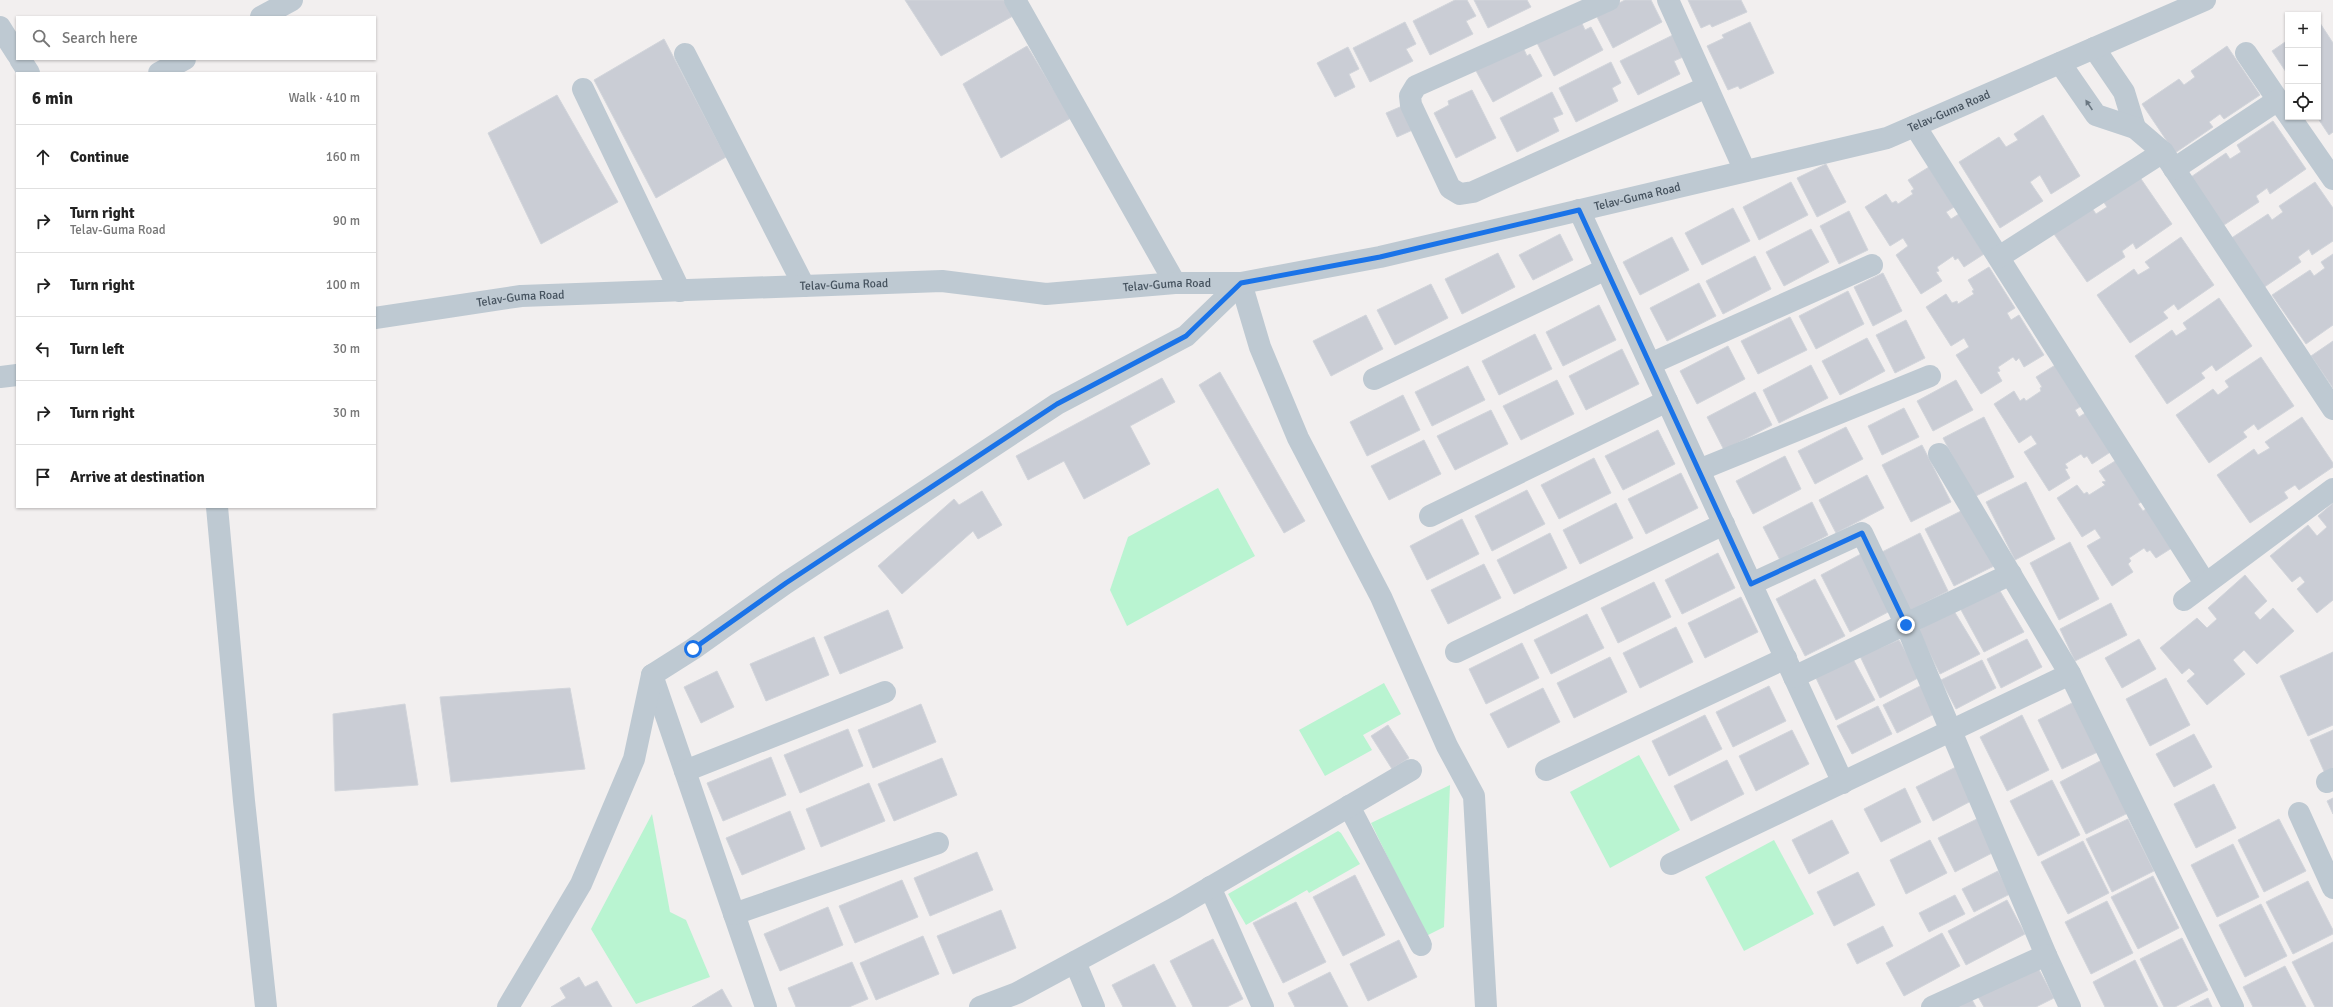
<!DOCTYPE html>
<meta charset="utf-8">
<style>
body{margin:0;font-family:Signika,sans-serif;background:#f2f2f2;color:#222}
.controls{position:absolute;right:12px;top:12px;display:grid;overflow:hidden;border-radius:0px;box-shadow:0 1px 3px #0004}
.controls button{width:36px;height:36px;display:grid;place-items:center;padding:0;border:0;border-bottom:1px solid #e0e0e0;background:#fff;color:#222;font:20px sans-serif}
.stop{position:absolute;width:12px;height:12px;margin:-9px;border:3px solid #1a73e8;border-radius:50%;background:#fff}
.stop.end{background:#1a73e8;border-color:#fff;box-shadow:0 1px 4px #0008}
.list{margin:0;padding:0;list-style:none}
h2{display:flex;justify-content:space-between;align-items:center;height:52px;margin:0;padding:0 16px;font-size:17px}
h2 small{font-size:13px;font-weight:400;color:#767676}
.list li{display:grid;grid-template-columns:26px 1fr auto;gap:12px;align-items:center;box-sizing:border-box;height:64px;padding:0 16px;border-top:1px solid #e0e0e0}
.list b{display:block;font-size:15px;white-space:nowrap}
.list p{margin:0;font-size:13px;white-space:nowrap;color:#767676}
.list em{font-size:13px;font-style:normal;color:#767676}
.icon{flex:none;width:22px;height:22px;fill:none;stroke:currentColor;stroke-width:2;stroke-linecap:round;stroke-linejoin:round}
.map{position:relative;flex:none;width:2333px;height:1007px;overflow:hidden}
.search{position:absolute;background:#fff;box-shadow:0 1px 3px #0004;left:16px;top:16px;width:360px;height:44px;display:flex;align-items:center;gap:10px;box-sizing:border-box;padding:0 14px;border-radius:0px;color:#767676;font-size:15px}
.panel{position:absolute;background:#fff;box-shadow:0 1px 3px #0004;left:16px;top:72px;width:360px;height:436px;border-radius:0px}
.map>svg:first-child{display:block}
.green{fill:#b9f4d1}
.building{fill:#cacdd5;stroke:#d2d5db}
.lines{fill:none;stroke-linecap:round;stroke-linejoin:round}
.minor{stroke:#bec9d2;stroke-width:22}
.tertiary{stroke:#bec9d2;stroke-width:22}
.oneway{fill:#697681}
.route{stroke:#1a73e8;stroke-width:5}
.labels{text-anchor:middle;stroke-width:4;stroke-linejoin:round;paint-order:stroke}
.street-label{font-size:12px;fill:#45525e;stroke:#fff}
</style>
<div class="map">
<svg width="2333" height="1007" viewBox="0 0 2333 1007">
<rect width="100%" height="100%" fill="#f2efef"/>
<!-- green -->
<g class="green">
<path d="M1218,488L1255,556L1127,626L1110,590L1128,537Z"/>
<path d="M1384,683L1401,714L1363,735L1372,750L1325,776L1299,730Z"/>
<path d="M1639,755L1680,830L1610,868L1570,792Z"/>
<path d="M1450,785L1444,927L1426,936L1371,823Z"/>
<path d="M652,814L670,912L686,920L710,977L636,1004L591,929Z"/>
<path d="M1338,831L1341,833L1360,864L1309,893L1307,890L1246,925L1228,894Z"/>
<path d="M1774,840L1814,914L1744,951L1705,877Z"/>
</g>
<!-- building -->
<g class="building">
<path d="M905,0H1004L1013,16L941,56Z"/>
<path d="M1455,0H1467L1476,16L1466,21L1473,34L1430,55L1413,21Z"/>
<path d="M1474,0H1527L1531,7L1488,28Z"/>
<path d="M1625,0H1651L1662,22L1613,48L1596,15Z"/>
<path d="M1688,0H1741L1747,12L1712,27L1710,24L1701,28Z"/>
<path d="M1580,19L1585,30L1591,27L1603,50L1554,76L1537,43Z"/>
<path d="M2318,20L2333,43V132L2329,135L2317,117Z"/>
<path d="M1405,22L1416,44L1406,49L1413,61L1370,82L1353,48Z"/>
<path d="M1750,22L1774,73L1740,89L1738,86L1728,90L1707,46L1724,38L1722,35Z"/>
<path d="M1673,35L1683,57L1674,61L1680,74L1638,95L1620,61Z"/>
<path d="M664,39L726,157L656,198L594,80Z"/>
<path d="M2288,40V75L2272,51Z"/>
<path d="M1522,45L1527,56L1530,54L1542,76L1493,102L1475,69Z"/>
<path d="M1027,46L1071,118L1001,158L963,84Z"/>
<path d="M2227,46L2260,95L2224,119L2220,114L2209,122L2213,127L2175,153L2142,104L2179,79L2184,85L2195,77L2191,71Z"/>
<path d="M1348,47L1359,69L1349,74L1355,87L1335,97L1317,63Z"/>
<path d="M1611,62L1621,83L1612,88L1618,101L1576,122L1559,88Z"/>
<path d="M1472,90L1496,138L1456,158L1434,113L1449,105L1448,101Z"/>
<path d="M1552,92L1563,114L1553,118L1559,131L1517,152L1500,118Z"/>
<path d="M557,95L618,202L541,244L488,133Z"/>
<path d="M1407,104L1417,128L1397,137L1386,113Z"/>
<path d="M2043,115L2080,176L2051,194L2040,175L2030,182L2043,201L2000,228L1959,162L1999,137L2006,147L2018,140L2014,134Z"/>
<path d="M2273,121L2306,169L2270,194L2267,188L2256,196L2259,202L2221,227L2188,179L2226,153L2230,159L2241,152L2237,145Z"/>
<path d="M1826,164L1846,202L1817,217L1797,178Z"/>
<path d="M1929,167L1954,207L1946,212L1951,219L1959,214L1984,254L1964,267L1958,258L1955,260L1953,256L1937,267L1939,271L1936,272L1942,281L1921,294L1896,255L1908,246L1903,238L1890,246L1865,207L1886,194L1892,203L1896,201L1898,204L1913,194L1911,191L1914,189L1908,180Z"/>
<path d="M2139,176L2172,224L2136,249L2133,243L2122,251L2125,257L2087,282L2054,234L2092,208L2096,214L2107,207L2103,201Z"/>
<path d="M1791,182L1808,215L1759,240L1743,207Z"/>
<path d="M2315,182L2333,208V241L2312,255L2309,249L2298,257L2301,262L2263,288L2230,239L2268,214L2272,220L2283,212L2279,206Z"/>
<path d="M1733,208L1750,241L1702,265L1685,233Z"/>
<path d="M1849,211L1868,250L1839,264L1820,226Z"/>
<path d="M1811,229L1829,262L1784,286L1766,252Z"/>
<path d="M1560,234L1573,260L1533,280L1519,255Z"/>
<path d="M1672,237L1689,270L1640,295L1623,262Z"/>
<path d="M2181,237L2214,285L2178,310L2174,304L2163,312L2168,318L2130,343L2097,295L2134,269L2138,275L2150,268L2145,262Z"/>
<path d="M1498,253L1515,287L1462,314L1445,279Z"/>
<path d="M2333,254V325L2306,344L2272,295L2310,270L2314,276L2325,268L2321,262Z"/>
<path d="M1755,256L1771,289L1723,314L1706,281Z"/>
<path d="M1989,267L2015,308L2007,313L2011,320L2019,315L2044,355L2024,367L2019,358L2016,361L2013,357L1998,367L2000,371L1997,372L2002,381L1981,394L1956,355L1969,347L1964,338L1951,346L1926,307L1946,294L1952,303L1957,301L1958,304L1974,294L1972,291L1974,290L1968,280Z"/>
<path d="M1883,273L1902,311L1873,326L1854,287Z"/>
<path d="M1699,283L1716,316L1667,341L1650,308Z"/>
<path d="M1431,284L1448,318L1395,345L1377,310Z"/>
<path d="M1848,291L1864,324L1816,349L1799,316Z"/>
<path d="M2219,298L2252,346L2216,371L2212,365L2201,373L2205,378L2167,404L2135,356L2172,330L2176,336L2187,329L2183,323Z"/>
<path d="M1599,305L1616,340L1563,366L1546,332Z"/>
<path d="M1366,315L1383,349L1331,376L1313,341Z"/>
<path d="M1790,317L1807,350L1758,374L1741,341Z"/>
<path d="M1906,320L1925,358L1895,373L1876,335Z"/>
<path d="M1535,334L1552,369L1499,395L1482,361Z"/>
<path d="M1867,338L1885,371L1840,395L1822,361Z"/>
<path d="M2333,341V388L2311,356Z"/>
<path d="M1728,346L1745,379L1697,404L1680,371Z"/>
<path d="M1622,349L1639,384L1586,410L1569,376Z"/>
<path d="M2261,357L2294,406L2258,430L2254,424L2243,432L2247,437L2209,463L2176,415L2213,389L2218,395L2229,387L2225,381Z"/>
<path d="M2057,364L2083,405L2075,410L2079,417L2087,412L2112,451L2092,464L2087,456L2084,458L2081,454L2065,464L2068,468L2065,469L2070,478L2049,491L2024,452L2037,444L2031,435L2019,443L1994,404L2014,391L2020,401L2024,398L2026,401L2041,391L2040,388L2042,387L2036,377Z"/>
<path d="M1811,365L1828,398L1779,423L1763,390Z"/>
<path d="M1468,366L1485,400L1432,426L1415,392Z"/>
<path d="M1220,372L1305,521L1284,533L1199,385Z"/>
<path d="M1162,378L1175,402L1130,426L1150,464L1084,499L1064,461L1028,480L1016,456Z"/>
<path d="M1557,380L1574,414L1521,440L1503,406Z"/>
<path d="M1956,380L1973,410L1933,431L1917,401Z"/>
<path d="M1755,392L1772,425L1724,450L1707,417Z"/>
<path d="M1403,395L1420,430L1367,456L1350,422Z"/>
<path d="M1904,408L1919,437L1882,455L1868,426Z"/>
<path d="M1491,410L1508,444L1455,470L1437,436Z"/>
<path d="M1984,417L2014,477L1974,497L1943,438Z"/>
<path d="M2302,417L2333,463V467L2299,490L2295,485L2284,492L2288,498L2250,523L2217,475L2254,449L2258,455L2270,448L2265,442Z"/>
<path d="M1846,427L1863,459L1815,484L1798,451Z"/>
<path d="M1658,430L1675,464L1623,490L1605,456Z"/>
<path d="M1424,440L1441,474L1389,500L1371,466Z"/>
<path d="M1922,445L1951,502L1911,522L1882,465Z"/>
<path d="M1785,456L1801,489L1753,514L1736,481Z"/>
<path d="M1594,458L1611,493L1559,519L1541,485Z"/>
<path d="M2120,458L2146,499L2138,504L2143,511L2150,506L2175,546L2156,558L2150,550L2147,552L2144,548L2129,558L2131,561L2128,564L2133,572L2112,586L2087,546L2101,538L2095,529L2082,537L2057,498L2077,485L2084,494L2087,492L2089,495L2105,485L2102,482L2106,481L2099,471Z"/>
<path d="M1681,473L1698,508L1646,534L1628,499Z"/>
<path d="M1867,475L1884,508L1836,533L1819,500Z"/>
<path d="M2026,482L2055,539L2015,560L1986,502Z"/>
<path d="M1527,490L1545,524L1492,551L1475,516Z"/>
<path d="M982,491L1002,525L978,539L973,531L902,594L878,566L954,499L959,505Z"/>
<path d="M1812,502L1828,535L1780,560L1763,527Z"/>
<path d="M1616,503L1633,538L1580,564L1563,530Z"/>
<path d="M2333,503V600L2317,613L2297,589L2305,582L2300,576L2292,582L2270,556L2308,525L2317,536L2327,527L2318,516Z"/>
<path d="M1965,509L1994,566L1954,586L1925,529Z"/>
<path d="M1462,519L1479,554L1427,580L1410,546Z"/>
<path d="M1550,533L1567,568L1514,594L1497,560Z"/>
<path d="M1920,533L1948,591L1909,611L1880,553Z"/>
<path d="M2070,542L2099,599L2059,620L2030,563Z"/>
<path d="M1718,553L1735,588L1682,614L1665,580Z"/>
<path d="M1861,554L1890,611L1850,632L1821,575Z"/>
<path d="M1484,564L1501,598L1448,624L1431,590Z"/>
<path d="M2245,575L2267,601L2254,613L2260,620L2273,608L2294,631L2257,664L2244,650L2233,660L2245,674L2207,705L2187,681L2195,674L2189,668L2182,674L2160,648L2197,618L2207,628L2217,619L2208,608Z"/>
<path d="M1815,579L1845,636L1805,656L1776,599Z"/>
<path d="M1654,582L1671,617L1618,643L1601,608Z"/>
<path d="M2000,591L2024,632L1984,652L1960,608Z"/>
<path d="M1741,597L1758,632L1705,658L1688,623Z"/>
<path d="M2111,603L2127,635L2075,661L2060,629Z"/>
<path d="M888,610L903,648L840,674L824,637Z"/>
<path d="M1954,611L1980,654L1940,674L1918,630Z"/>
<path d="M1587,614L1604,648L1551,674L1534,640Z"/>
<path d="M1676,627L1693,662L1640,688L1623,653Z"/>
<path d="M814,637L829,675L766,701L750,664Z"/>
<path d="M2027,639L2042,667L2001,688L1987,659Z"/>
<path d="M2139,639L2156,669L2122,688L2105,658Z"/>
<path d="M1899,640L1920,677L1880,698L1860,656Z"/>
<path d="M1522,643L1539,678L1486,704L1469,669Z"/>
<path d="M2333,652V725L2308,736L2280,676Z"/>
<path d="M1610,657L1627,692L1574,718L1557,683Z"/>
<path d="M1853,659L1875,700L1836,720L1816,678Z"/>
<path d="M1982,660L1996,688L1956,709L1941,680Z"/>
<path d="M717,671L734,707L701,723L684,687Z"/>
<path d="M2166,678L2190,725L2150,746L2126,699Z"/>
<path d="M1924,684L1938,712L1897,733L1883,705Z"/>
<path d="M1769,686L1786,721L1733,747L1716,712Z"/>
<path d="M570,688L585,769L451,782L440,697Z"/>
<path d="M1543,688L1560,722L1508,748L1490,714Z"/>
<path d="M2078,700L2102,750L2062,769L2038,720Z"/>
<path d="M405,704L418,785L335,791L333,714Z"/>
<path d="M921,704L936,742L873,768L858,730Z"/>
<path d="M1878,706L1892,734L1852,754L1837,726Z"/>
<path d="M1705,715L1722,749L1669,776L1652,741Z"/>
<path d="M2022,715L2049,770L2007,791L1980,737Z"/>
<path d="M1388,725L1409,758L1392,769L1371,736Z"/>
<path d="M848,729L863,766L800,793L784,755Z"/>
<path d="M1792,730L1809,764L1756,791L1739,756Z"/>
<path d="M2333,730V775L2327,778L2310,740Z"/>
<path d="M2194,734L2212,767L2174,787L2156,754Z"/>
<path d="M771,757L786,795L723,821L707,783Z"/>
<path d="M942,758L957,795L894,821L878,784Z"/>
<path d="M1727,760L1744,794L1691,821L1674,786Z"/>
<path d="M2102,760L2128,813L2086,834L2060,782Z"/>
<path d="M1956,767L1973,800L1933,821L1916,787Z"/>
<path d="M2052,780L2080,835L2038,856L2010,801Z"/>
<path d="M869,783L885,821L821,847L806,809Z"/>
<path d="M2214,784L2236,828L2196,848L2174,804Z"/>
<path d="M1905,788L1921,822L1881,842L1864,809Z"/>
<path d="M2333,798V814L2327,801Z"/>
<path d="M790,811L805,849L742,875L726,838Z"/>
<path d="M1979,818L1996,851L1955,872L1938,838Z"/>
<path d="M2128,819L2154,871L2112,892L2086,839Z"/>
<path d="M2279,819L2306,871L2264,892L2238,840Z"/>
<path d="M1832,820L1849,853L1809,874L1792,840Z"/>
<path d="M1930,840L1947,873L1906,894L1890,860Z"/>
<path d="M2083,841L2109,893L2068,914L2041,862Z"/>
<path d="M2233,844L2259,897L2217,917L2191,865Z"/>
<path d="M977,852L993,890L930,916L914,878Z"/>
<path d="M1998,871L2010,894L1974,912L1962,889Z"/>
<path d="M1858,872L1875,905L1834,926L1817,892Z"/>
<path d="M1355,875L1385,935L1343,956L1313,897Z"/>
<path d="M2153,876L2179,928L2138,949L2111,897Z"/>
<path d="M902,880L918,917L855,943L839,906Z"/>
<path d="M2308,881L2333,930V934L2293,954L2266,902Z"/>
<path d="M1955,895L1965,914L1929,932L1919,913Z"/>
<path d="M2007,900L2025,934L1966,965L1948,931Z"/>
<path d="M2107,901L2133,953L2091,974L2065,922Z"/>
<path d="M1296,902L1326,962L1283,983L1253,923Z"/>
<path d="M2261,904L2287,956L2245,977L2219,925Z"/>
<path d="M828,907L843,945L780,971L764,934Z"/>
<path d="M1001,910L1016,948L953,974L937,936Z"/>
<path d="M1883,926L1893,946L1857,964L1847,944Z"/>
<path d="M1942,933L1960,966L1904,996L1886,963Z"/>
<path d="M923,936L939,974L876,1000L860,963Z"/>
<path d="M2182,938L2208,990L2175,1007H2164L2140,959Z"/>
<path d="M1213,939L1243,999L1227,1007H1193L1170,961Z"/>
<path d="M1399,940L1417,977L1368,1001L1350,964Z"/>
<path d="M2333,942V1007H2315L2292,962Z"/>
<path d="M2135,960L2158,1007H2105L2093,982Z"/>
<path d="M852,962L868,999L849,1007H796L788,988Z"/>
<path d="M1154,964L1176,1007H1123L1112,985Z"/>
<path d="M2036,964L2054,998L2036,1007H1984L1977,995Z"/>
<path d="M2285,966L2306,1007H2253L2243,987Z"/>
<path d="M1330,972L1348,1007H1295L1288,993Z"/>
<path d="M579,977L585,987L597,981L612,1007H551L566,998L560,988Z"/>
<path d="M722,989L732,1007H692Z"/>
<path d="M1970,996L1976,1007H1948Z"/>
<path d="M2208,998L2212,1007H2190Z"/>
</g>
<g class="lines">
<!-- minor -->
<g class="minor">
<path d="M1015,0L1175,283"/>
<path d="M1609,0L1416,86L1410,96L1411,105L1450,188L1460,194L1473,192L1707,87"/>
<path d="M1668,0L1745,171"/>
<path d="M261,17L292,0"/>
<path d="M0,27L17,54"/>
<path d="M2094,48L2124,92L2135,128"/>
<path d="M2246,53L2278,100"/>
<path d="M685,54L804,286"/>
<path d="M20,59L29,73"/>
<path d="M2060,63L2096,115L2135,128L2163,152L2333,409"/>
<path d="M159,73L185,59"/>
<path d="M583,89L680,291"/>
<path d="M2290,117L2333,179"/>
<path d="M1915,126L2205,583"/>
<path d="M2174,169L2278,100L2288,114"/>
<path d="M1579,210L1843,783"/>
<path d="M1999,257L2163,152"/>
<path d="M1650,364L1872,265"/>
<path d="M1374,379L1606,269"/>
<path d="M1699,470L1930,376"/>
<path d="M217,507L244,801L266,1007"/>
<path d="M1430,516L1667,401"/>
<path d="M1751,584L1862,533L1906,625L2046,955L2070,1007"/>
<path d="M2184,600L2333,489"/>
<path d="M1456,652L1724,524"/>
<path d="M2070,674L2233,1007"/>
<path d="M652,675L766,1007"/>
<path d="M1794,677L2011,574"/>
<path d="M1546,770L1786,658"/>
<path d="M685,771L885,692"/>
<path d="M2327,782L2333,779"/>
<path d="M1349,806L1421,945"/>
<path d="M2299,813L2333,888"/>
<path d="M1671,864L2070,674L1939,454"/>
<path d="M1210,887L1263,1007"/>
<path d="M734,914L938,843"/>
<path d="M1075,962L1094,1007"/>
<path d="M508,1007L581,884L634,759L652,675L693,649L786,583L1057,404L1186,336L1241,283"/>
<path d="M980,1007L1017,993L1175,908L1411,770"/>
<path d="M1932,1007L2046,955"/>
</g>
<!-- tertiary -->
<g class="tertiary">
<path d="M1241,283L1260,347L1298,438L1381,597L1447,746L1474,796L1486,1007"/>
<path id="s1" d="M375,318L521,296L942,281L1046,294L1175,283H1241L1380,257L1887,138L2205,0"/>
<path d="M0,377L17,375"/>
</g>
</g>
<!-- one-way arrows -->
<defs><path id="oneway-solid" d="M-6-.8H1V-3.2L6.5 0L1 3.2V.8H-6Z"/></defs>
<use class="oneway" href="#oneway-solid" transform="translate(2089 105) rotate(-124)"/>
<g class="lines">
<!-- route -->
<path class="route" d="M693,649L786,583L1057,404L1186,336L1241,283L1380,257L1579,210L1751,584L1862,533L1906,625"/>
</g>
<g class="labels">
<!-- street labels -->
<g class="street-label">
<text dy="4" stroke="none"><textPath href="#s1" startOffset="1599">Telav-Guma Road</textPath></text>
<text dy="4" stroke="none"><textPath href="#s1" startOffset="1275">Telav-Guma Road</textPath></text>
<text dy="4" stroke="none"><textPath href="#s1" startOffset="471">Telav-Guma Road</textPath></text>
<text dy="4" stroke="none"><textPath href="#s1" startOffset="795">Telav-Guma Road</textPath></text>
<text dy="4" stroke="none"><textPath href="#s1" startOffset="147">Telav-Guma Road</textPath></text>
</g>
</g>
</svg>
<div class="controls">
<button>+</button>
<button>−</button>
<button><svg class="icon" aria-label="locate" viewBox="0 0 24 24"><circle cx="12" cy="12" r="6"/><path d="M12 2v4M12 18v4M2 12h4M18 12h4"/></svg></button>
</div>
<div class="stop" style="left:693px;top:649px"></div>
<div class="stop end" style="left:1906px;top:625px"></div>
<div class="search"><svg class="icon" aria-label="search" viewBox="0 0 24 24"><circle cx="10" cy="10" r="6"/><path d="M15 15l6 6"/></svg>Search here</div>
<section class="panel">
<h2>6 min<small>Walk · 410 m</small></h2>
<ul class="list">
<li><svg class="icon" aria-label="ahead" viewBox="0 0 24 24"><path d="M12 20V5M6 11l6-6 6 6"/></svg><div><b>Continue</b></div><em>160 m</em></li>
<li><svg class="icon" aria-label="right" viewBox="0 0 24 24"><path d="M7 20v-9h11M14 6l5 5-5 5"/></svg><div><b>Turn right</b><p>Telav-Guma Road</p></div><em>90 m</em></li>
<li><svg class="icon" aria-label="right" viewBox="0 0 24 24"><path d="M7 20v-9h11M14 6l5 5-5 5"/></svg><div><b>Turn right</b></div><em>100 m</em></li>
<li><svg class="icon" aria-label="left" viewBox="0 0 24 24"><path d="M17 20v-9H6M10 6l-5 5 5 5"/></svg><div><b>Turn left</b></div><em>30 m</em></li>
<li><svg class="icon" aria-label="right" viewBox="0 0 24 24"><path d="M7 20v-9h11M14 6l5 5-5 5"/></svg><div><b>Turn right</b></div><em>30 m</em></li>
<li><svg class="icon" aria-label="arrive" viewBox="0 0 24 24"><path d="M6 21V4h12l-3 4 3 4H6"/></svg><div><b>Arrive at destination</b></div></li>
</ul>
</section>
</div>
